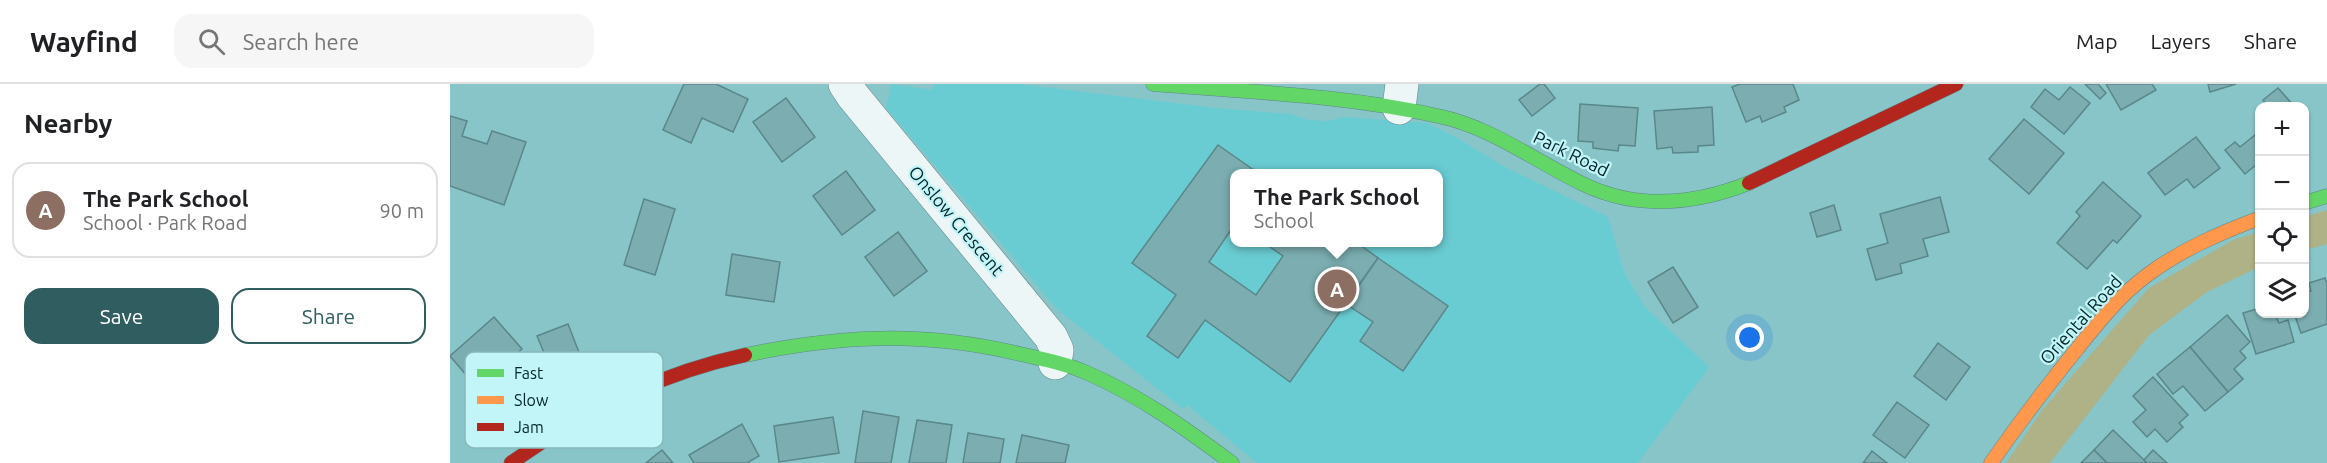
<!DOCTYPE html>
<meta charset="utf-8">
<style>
body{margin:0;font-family:Ubuntu,sans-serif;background:#f6f6f6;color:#202124}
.controls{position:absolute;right:18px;top:18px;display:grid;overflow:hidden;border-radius:12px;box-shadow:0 2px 4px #0004}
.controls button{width:54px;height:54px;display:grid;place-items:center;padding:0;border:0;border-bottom:2px solid #e0e0e0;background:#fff;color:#202124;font:30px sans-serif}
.you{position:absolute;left:1300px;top:254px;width:21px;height:21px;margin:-15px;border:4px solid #fff;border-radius:50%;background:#1a73e8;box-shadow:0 0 0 9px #1a73e833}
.badge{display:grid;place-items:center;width:39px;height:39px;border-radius:50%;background:#305d60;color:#fff;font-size:20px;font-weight:700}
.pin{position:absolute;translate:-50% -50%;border:3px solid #fff;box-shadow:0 2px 6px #0006}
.popup{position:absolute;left:780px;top:85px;width:213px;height:78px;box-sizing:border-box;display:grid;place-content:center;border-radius:12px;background:#fff;filter:drop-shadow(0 2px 4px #0005);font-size:20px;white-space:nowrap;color:#757577}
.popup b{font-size:22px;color:#202124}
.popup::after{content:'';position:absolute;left:50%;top:100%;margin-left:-12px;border:12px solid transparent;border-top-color:#fff}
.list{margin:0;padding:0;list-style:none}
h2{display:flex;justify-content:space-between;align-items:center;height:78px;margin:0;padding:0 24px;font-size:26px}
h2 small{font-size:20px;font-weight:400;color:#757577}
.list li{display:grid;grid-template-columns:39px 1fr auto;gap:18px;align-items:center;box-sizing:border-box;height:96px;margin:0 12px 12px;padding:0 12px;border:2px solid #e0e0e0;border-radius:18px}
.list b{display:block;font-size:22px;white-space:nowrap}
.list p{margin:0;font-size:20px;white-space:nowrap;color:#757577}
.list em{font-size:20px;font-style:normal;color:#757577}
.actions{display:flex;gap:12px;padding:18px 24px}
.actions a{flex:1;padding:14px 0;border:2px solid #305d60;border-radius:18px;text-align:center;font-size:21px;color:#305d60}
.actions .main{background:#305d60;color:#fff}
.icon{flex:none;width:33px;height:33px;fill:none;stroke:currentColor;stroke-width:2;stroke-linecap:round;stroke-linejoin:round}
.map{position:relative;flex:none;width:1877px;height:379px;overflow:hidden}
header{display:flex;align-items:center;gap:36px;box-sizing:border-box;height:84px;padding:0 30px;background:#fff;border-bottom:2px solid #e0e0e0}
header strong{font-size:28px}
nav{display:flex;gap:33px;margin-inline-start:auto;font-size:21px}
.search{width:420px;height:54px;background:#f6f6f6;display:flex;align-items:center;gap:15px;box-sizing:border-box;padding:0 21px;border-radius:18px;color:#757577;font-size:22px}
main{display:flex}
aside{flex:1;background:#fff}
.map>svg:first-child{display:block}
.built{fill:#69ccd2;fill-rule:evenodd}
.green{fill:#aeb286}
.building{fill:#7caeb1;stroke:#59878a;stroke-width:1.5}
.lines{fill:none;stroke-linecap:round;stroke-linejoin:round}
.street-casing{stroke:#5f8689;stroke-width:34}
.fast-casing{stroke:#5f8689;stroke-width:15}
.slow-casing{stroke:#5f8689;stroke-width:15}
.jam-casing{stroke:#5f8689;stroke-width:15}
.street{stroke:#edf6f7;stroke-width:33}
.fast{stroke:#63d668;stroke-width:14}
.slow{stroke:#ff974d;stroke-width:14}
.jam{stroke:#b3261e;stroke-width:14}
.labels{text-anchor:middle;stroke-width:4.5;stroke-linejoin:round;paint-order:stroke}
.street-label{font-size:18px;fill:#002528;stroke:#c2f5f8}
.key{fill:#c2f5f8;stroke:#88b7ba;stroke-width:1.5}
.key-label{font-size:16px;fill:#002528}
</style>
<header>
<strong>Wayfind</strong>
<div class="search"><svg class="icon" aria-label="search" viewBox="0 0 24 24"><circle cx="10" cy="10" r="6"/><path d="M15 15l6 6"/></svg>Search here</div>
<nav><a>Map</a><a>Layers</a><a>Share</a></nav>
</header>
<main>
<aside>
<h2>Nearby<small></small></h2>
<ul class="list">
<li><span class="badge" style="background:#8d6e63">A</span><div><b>The Park School</b><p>School · Park Road</p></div><em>90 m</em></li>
</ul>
<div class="actions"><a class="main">Save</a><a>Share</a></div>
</aside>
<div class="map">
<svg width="1877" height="379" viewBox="0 0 1877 379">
<rect width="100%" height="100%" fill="#88c5c9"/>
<!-- built -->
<path class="built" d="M441,0L482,6L484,0H569L766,24L840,30L859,36L878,37L894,33L977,39L1006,53L1051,81L1158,133L1174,188L1194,222L1259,283L1188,379H807L737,321L733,325L608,226L436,24ZM785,89H989V158H785Z"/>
<!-- green -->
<g class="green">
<path d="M1877,126V160L1855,166L1854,133Z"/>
<path d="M1809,148V183L1757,208L1699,251L1600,379H1556L1593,325L1699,204L1783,156Z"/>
</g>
<!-- building -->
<g class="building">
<path d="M234,0H266L298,15L283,48L252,34L241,59L213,46Z"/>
<path d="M1090,0H1094L1105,14L1082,32L1069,16Z"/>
<path d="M1290,0H1343L1349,16L1334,23L1336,28L1312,38L1310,32L1296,38L1282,3Z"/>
<path d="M1635,0H1648L1656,9L1650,15Z"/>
<path d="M1656,0H1702L1706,6L1671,26Z"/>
<path d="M1758,0H1786L1760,8Z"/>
<path d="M1620,3L1640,19L1614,50L1581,23L1595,5L1609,16Z"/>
<path d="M1828,4L1844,22H1818L1813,16Z"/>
<path d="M336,14L365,53L332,78L303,38Z"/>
<path d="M1130,20L1188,24L1185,62L1169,61L1168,67L1143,64V58L1128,57Z"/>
<path d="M1262,23L1264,61L1248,62V68L1223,69L1222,63L1207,65L1204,27Z"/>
<path d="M0,32L17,37L12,52L37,60L42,47L76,58L54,121L0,102Z"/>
<path d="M1574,35L1614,69L1579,110L1539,75Z"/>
<path d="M1810,47V84L1807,80L1795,90L1775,66L1785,58L1790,63Z"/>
<path d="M1746,53L1770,84L1744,104L1737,95L1715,111L1698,89Z"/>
<path d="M768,61L808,89H785V140L759,178L806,211L833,172L813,158H906L928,174L840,298L755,236L728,274L697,252L726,211L682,179Z"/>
<path d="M396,87L425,126L392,151L363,112Z"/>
<path d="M1653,98L1691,132L1667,159L1663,156L1637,185L1607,159L1630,132L1626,128Z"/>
<path d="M1490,113L1499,148L1473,155L1478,172L1450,180L1452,189L1426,196L1417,165L1438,159L1430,130Z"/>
<path d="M194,115L225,125L205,191L174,181Z"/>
<path d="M1384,121L1391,146L1367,153L1360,129Z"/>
<path d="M448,148L477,187L444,212L415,173Z"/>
<path d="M282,170L330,178L324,218L276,211Z"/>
<path d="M928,174L998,222L953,287L910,257L923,238L896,220Z"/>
<path d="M1223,183L1248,223L1223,239L1198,198Z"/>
<path d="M1875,194L1877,200V240L1851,249L1845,232L1857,228L1854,208L1861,207L1859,199Z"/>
<path d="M1810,224V230H1825L1829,239L1838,236L1844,258L1806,270L1793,229Z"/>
<path d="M1777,231L1800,258L1790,267L1796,274L1784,285L1793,295L1778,308L1740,263Z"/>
<path d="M44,233L72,265L44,290L51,297L34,312L0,272Z"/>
<path d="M118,240L132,276L102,288L87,252Z"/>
<path d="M1488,259L1520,283L1496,316L1464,292Z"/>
<path d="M1740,263L1778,308L1755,327L1733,302L1723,310L1707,290Z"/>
<path d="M1703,293L1738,331L1729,339L1733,343L1717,358L1705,345L1697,353L1683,338L1696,326L1683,312Z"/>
<path d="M1447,318L1479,341L1455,374L1423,351Z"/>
<path d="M413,327L449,333L441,379H405Z"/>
<path d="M383,333L389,369L329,378L324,342Z"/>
<path d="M467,336L502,341L496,379H459Z"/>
<path d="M292,340L309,372L297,379H244L239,371Z"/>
<path d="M1663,346L1694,376L1697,379H1657L1644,366Z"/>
<path d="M518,349L554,355L550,379H513Z"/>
<path d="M572,351L619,361L615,379H566Z"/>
<path d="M212,366L223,379H196Z"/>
<path d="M1644,366L1657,379H1631Z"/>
<path d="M1703,366L1717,379H1697L1694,376Z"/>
<path d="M1422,367L1437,379H1413Z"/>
</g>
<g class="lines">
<!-- street casing -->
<g class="street-casing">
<g id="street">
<path d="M395,0L403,12L601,253L607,266L605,279"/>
<path d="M949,24L952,0"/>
</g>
</g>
<!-- fast casing -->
<g class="fast-casing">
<g id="fast">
<path d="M703,0C798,8 895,11 988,32C1042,43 1086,78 1135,101C1188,126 1246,120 1299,99"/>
<path d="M1854,119L1877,112"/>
<path d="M295,271C392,251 473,247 570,270C592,275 615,279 635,288C689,311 736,345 782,379"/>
</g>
</g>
<!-- slow casing -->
<g class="slow-casing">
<path id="slow" d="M1541,379C1568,340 1597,302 1627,265C1648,239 1669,212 1696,192C1730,166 1770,149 1810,134"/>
</g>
<!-- jam casing -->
<g class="jam-casing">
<g id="jam">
<path d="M1299,99L1506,0"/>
<path d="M61,379C131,329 210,289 295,271"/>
</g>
</g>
<!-- street -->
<use href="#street" class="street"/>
<!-- fast -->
<use href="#fast" class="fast"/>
<!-- slow -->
<use href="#slow" class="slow"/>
<!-- jam -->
<use href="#jam" class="jam"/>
</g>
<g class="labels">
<!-- street labels -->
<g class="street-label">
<text transform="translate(1121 70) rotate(26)" y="6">Park Road</text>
<text transform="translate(506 137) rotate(50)" y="6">Onslow Crescent</text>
<text transform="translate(1631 236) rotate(-48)" y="6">Oriental Road</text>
</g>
</g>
<!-- legend -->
<rect x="15" y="268" width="198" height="96" rx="9" class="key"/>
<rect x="27" y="285" width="27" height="8" fill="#63d668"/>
<rect x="27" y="312" width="27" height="8" fill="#ff974d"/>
<rect x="27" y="339" width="27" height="8" fill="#b3261e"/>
<g class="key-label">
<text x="64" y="295">Fast</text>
<text x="64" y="322">Slow</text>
<text x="64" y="349">Jam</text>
</g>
</svg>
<div class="controls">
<button>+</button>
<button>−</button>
<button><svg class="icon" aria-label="locate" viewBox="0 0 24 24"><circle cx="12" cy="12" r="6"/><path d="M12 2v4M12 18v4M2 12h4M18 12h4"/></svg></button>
<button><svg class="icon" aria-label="layers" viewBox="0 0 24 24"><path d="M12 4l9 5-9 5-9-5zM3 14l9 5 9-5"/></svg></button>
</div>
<div class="you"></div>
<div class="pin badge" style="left:887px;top:205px;background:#8d6e63">A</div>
<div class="popup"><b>The Park School</b>School</div>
</div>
</main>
